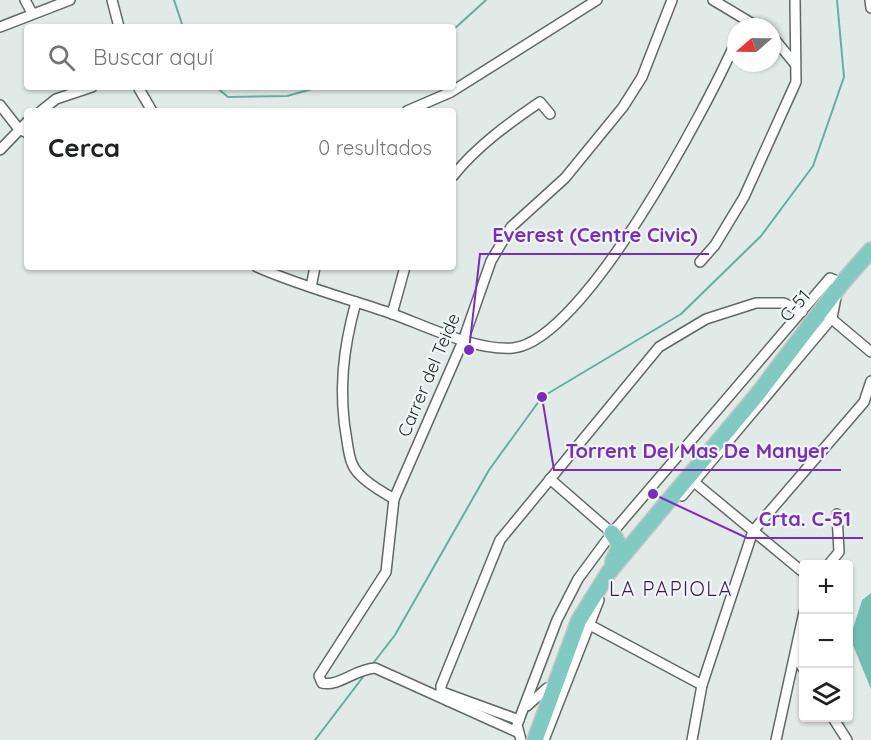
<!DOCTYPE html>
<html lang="es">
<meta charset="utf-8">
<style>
body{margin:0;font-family:Quicksand,sans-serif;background:#f6f6f6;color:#202124}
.controls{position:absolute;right:18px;bottom:18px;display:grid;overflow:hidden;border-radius:6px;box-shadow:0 2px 4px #0004}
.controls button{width:54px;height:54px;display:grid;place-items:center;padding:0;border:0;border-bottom:2px solid #e0e0e0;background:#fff;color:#202124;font:30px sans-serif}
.compass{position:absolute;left:727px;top:18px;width:54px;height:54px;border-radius:50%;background:#fff;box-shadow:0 2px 4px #0004;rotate:250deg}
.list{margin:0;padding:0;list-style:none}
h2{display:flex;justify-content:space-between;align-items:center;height:78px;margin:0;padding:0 24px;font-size:26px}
h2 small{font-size:20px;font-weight:400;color:#757577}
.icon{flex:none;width:33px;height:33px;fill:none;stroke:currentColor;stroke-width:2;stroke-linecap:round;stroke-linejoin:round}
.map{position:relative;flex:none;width:871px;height:740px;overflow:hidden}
.search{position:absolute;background:#fff;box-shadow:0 2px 4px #0004;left:24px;top:24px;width:432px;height:66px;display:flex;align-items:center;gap:15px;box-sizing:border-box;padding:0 21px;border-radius:6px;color:#757577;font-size:22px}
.panel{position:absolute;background:#fff;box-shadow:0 2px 4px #0004;left:24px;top:108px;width:432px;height:162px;border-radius:6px}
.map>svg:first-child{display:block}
.forest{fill:#72bdb1}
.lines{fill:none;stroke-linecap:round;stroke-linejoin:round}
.stream{stroke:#62aea1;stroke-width:2}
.street-casing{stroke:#616867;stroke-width:12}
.primary-casing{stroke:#c4c5c5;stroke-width:18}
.street{stroke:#fff;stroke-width:9}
.primary{stroke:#80cac1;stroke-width:15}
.labels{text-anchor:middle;stroke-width:4.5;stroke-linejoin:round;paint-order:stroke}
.street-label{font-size:18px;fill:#1e2120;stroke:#eff7f6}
.neighbourhood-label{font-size:20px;letter-spacing:1.5px;fill:#40194f;stroke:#eff7f6}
.leader{fill:none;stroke:#7b2cbf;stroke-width:2}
.callout-dot{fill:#7b2cbf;stroke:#eff7f6;stroke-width:2}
.callout-label{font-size:20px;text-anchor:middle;font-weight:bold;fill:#7b2cbf;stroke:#eff7f6;stroke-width:4.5;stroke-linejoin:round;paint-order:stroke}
</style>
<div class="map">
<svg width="871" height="740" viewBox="0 0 871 740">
<rect width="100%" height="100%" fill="#e2eae8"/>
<!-- forest -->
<path class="forest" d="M871,593V689L850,638L862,600Z"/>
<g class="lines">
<!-- stream -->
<g class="stream">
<path d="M174,0L183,27"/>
<path d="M453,30L486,0"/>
<path d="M216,87L228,97L287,96L319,87"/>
<path d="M371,666L395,635L489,470L542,397L681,314L761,236L813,166L844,77L837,0"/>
<path d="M315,740L366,673"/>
</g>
<!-- street casing -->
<g class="street-casing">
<g id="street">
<path d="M25,0L32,13"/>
<path d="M112,0L119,27"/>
<path d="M713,0L758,27"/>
<path d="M870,0L871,8"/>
<path d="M0,27L70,0"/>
<path d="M772,36L795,64"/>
<path d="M138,87L152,111"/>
<path d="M0,105L18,128L27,133"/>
<path d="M41,111L56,99L92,87"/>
<path d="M407,111L451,92L597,0"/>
<path d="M0,150L27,122"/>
<path d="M453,176C477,146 509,123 540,102L550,114"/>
<path d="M700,262L715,245L744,197L796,82L795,0"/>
<path d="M257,267C300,286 346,298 390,313C426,326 475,351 513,348C584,341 708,105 736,41"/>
<path d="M311,287L315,267"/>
<path d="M356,302C343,349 338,392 347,441C349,453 350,466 360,475C369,485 383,492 394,499"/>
<path d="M392,314L405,267"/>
<path d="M827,315L871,352"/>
<path d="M550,479L612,533"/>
<path d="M694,482L804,573"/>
<path d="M682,496L832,318L837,292"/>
<path d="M829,564L839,552L837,514"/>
<path d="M588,624L702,685"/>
<path d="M795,655L804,670"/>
<path d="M442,692L519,720"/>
<path d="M448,701L441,692V686L500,540L659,347L706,319L756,303H784L802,312"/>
<path d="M527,706L547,688"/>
<path d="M833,718L847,740"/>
<path d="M517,732L375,668C355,669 339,687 322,683L319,676L386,572L394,499L463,341L491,261L511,227L565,178L623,107L642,77L672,0"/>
<path d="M521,740L517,725L557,620L578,579L612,533L830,278L842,283"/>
<path d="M544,740L599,600"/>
<path d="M692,740L702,685L753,531L864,402L871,381"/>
<path d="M776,740L804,612"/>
</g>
</g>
<!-- primary casing -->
<g class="primary-casing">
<g id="primary">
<path d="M612,533L620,546L613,561"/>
<path d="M535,740L579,620L609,572L757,395L842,283L871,250"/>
</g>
</g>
<!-- street -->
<use href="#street" class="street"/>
<!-- primary -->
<use href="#primary" class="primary"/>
</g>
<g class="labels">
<!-- street labels -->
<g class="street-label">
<text transform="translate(795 306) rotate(-48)" y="6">C-51</text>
<text transform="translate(429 375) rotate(-67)" y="6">Carrer del Teide</text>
</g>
<!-- neighbourhood labels -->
<g class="neighbourhood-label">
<text x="671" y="596">LA PAPIOLA</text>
</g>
</g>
<!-- callouts -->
<path class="leader" d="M469 350L480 254H709M542 397L554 470H841M653 494L747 538H863"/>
<g class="callout-dot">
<circle cx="469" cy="350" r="6"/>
<circle cx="542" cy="397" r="6"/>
<circle cx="653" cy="494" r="6"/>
</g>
<g class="callout-label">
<text x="595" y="242">Everest (Centre Civic)</text>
<text x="697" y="458">Torrent Del Mas De Manyer</text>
<text x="805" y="526">Crta. C-51</text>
</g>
</svg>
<div class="controls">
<button>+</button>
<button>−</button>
<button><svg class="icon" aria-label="layers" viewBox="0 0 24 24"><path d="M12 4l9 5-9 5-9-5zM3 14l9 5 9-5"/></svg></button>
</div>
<svg class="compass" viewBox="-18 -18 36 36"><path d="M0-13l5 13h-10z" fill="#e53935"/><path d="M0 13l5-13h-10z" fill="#757577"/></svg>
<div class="search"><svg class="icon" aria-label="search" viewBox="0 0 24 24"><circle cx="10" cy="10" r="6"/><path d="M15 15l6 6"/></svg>Buscar aquí</div>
<section class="panel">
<h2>Cerca<small>0 resultados</small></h2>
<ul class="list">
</ul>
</section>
</div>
